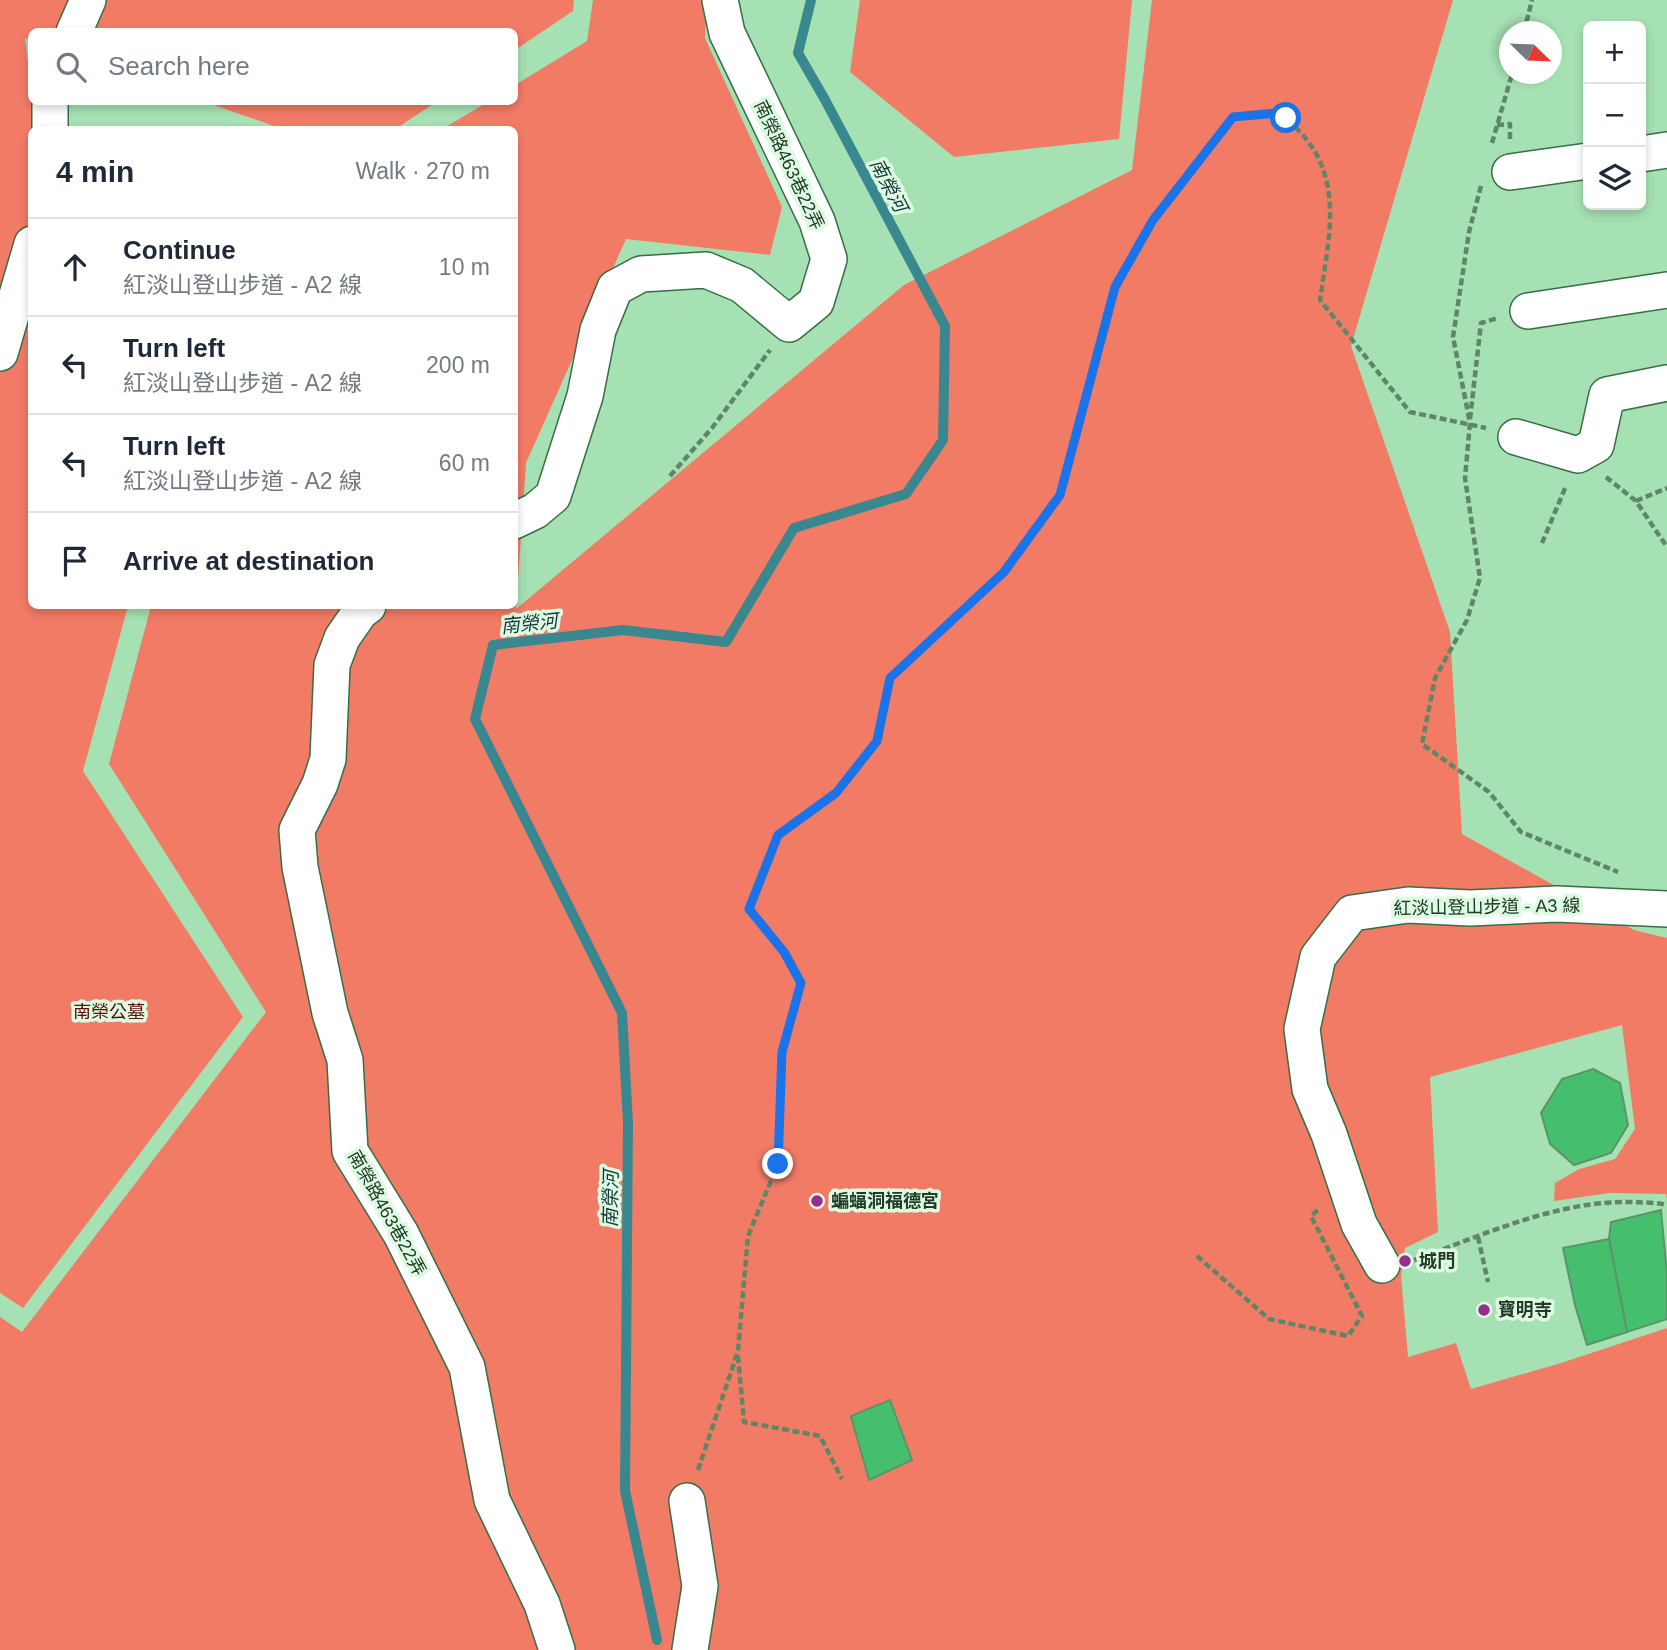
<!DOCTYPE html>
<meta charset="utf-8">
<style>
body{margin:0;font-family:Arial,"Noto Sans TC",sans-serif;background:#f6f6f7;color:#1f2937}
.controls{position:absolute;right:21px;top:21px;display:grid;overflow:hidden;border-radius:10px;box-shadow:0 4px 10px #0003}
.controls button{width:63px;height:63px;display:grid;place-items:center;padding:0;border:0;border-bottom:2px solid #e0e1e3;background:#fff;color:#1f2937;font:35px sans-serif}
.compass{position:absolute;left:1499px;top:21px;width:63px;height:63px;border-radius:50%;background:#fff;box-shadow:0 4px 10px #0003;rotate:113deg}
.stop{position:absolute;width:21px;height:21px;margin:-16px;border:5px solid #1a73e8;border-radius:50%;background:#fff}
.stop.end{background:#1a73e8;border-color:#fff;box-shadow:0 2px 7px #0008}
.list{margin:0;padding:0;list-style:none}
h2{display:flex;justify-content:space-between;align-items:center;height:91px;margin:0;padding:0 28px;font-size:30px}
h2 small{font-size:23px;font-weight:400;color:#747a83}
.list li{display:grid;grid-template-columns:46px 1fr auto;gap:21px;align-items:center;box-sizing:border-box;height:98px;padding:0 28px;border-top:2px solid #e0e1e3}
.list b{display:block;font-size:26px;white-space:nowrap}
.list p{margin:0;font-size:23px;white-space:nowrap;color:#747a83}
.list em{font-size:23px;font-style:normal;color:#747a83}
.icon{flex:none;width:38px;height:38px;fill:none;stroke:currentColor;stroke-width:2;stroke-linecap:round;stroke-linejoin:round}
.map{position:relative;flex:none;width:1667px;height:1650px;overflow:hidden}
.search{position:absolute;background:#fff;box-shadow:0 4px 10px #0003;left:28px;top:28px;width:490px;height:77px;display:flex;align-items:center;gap:18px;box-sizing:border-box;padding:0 24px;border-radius:10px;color:#747a83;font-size:26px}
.panel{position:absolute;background:#fff;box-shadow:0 4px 10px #0003;left:28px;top:126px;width:490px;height:483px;border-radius:10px}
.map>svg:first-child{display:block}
.green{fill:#f27b66}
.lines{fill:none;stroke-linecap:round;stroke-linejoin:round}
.stream{stroke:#3a888f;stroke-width:10}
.building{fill:#45bf6e;stroke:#5b946a;stroke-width:2}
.minor-casing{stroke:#366e46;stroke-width:38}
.path{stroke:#5e8667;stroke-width:4.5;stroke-dasharray:7 3.5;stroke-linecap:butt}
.minor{stroke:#fff;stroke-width:35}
.route{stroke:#1a73e8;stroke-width:9}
.poi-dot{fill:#972d8f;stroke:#ddfae2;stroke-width:2.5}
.labels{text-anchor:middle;stroke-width:7;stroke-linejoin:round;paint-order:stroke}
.street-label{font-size:18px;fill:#223a27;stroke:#ddfae2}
.park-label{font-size:18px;fill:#5d0d04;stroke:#ddfae2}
.poi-label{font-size:18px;font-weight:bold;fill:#223a27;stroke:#ddfae2;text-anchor:start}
.water-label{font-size:19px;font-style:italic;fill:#16353b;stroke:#ddfae2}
</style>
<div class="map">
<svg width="1667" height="1650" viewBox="0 0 1667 1650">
<rect width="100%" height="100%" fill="#a6e1b3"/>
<!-- green -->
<g class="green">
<path d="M0,0H574L573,11L515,50L514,32H32L31,40L25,38L36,129L32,130V606H128L83,771L243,1017L23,1308L0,1293Z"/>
<path d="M593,0H707L705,38L782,207L770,255L626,239L526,463L516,609L904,285L1132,170L1152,0H1453L1351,346L1450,632L1462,834L1634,930L1667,938V1200L1666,1194L1610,1193L1554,1201L1555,1183L1579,1169L1615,1159L1635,1129L1622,1025L1430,1077L1438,1232L1405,1248L1401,1276L1408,1357L1456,1343L1471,1389L1561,1363L1667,1328V1650H0V1317L22,1332L266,1012L109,764L151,606H514V130L442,129L488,102H514L515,85L587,41Z"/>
<path d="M860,0H1132L1119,139L954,157L850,72Z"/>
<path d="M205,102H436L394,130L283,129Z"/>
</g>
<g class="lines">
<!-- stream -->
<path class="stream" d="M657,1640L625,1491L628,1123L622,1013L475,719L493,645L623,630L726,642L794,528L906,494L943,440L945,326L824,98L798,53L811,0"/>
</g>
<!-- building -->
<g class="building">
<path d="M1593,1069L1620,1083L1628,1125L1611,1153L1574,1165L1550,1144L1541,1113L1562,1079Z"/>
<path d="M1661,1210L1667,1274V1319L1627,1332L1609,1239L1611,1222Z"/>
<path d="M1609,1239L1627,1332L1587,1345L1575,1305L1563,1248Z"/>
<path d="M890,1400L912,1460L869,1480L851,1416Z"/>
</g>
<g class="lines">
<!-- minor casing -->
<g class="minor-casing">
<g id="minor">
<path d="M74,32L88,0"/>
<path d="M50,130V102"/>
<path d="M1641,154L1667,150"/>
<path d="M1510,172L1588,161"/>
<path d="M1528,311L1667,290"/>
<path d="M0,353L32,244"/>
<path d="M1516,437L1578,455L1596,445L1607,395L1667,383"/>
<path d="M514,521L535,511L553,496L585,396L598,330L615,288L641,274L706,270L742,285L789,324L816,302L829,259L817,221L727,33L720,0"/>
<path d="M368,606L360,612L342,638L332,665L328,759L320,784L297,830L300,867L330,1013L345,1060L350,1151L401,1234L467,1367L492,1500L542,1604L557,1650"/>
<path d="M1382,1265L1359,1224L1329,1134L1310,1089L1302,1029L1318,957L1352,913L1408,905L1470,908L1557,904L1667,909"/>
<path d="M687,1501L700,1586L690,1650"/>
</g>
</g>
<!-- path -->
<g class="path">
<path d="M1524,32L1532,0"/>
<path d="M1497,125L1510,124V140"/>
<path d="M1492,143L1512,74"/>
<path d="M1481,186L1469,232L1453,337L1470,423L1465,478L1480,578L1467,620L1435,678L1422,744L1489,792L1521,832L1618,872"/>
<path d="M1470,419L1481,323L1498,318"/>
<path d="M670,476L712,428L770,350"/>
<path d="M1606,477L1636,501L1667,547"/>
<path d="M1636,501L1667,488"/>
<path d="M1542,543L1566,486"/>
<path d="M1478,1237L1488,1282"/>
<path d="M1197,1256L1269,1319L1348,1336L1362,1316L1311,1216L1320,1208"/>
<path d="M1414,1260C1486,1234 1557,1200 1635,1202C1645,1203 1657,1202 1667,1205"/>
<path d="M738,1356L744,1422L820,1436L842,1479"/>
<path d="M698,1470L738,1351L748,1236L778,1164L781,1052L801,983L784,952L749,909L778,835L836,793L877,741L890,678L1005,572L1061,495L1115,287L1153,220L1233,117C1246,116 1265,110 1277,113C1285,115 1292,124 1298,130C1346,178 1328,241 1320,300L1410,412L1486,428"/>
</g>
<!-- minor -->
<use href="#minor" class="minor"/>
</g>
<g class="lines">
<!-- route -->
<path class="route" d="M778,1164L782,1052L801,983L784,952L749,909L778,835L836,793L877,741L890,678L1004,572L1060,495L1115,287L1153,220L1233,117L1276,113L1286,118"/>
</g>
<!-- markers -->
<g class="poi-dot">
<circle cx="817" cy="1201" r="7"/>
<circle cx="1405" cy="1261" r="7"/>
<circle cx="1484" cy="1310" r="7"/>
</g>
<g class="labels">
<!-- street labels -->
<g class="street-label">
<text transform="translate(789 165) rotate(65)" y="6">南榮路463巷22弄</text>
<text transform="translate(1487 907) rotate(-1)" y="6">紅淡山登山步道 - A3 線</text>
<text transform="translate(387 1213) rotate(61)" y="6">南榮路463巷22弄</text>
</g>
<!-- park labels -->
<g class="park-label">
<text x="109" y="1018">南榮公墓</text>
</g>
<!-- poi labels -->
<g class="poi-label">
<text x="831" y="1207">蝙蝠洞福德宮</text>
<text x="1419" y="1267">城門</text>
<text x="1498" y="1316">寶明寺</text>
</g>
<!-- water labels -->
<g class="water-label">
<text transform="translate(889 185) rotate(62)" y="7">南榮河</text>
<text transform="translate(529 623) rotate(-6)" y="7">南榮河</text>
<text transform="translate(610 1199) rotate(-89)" y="7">南榮河</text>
</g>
</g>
</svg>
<div class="controls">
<button>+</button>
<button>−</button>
<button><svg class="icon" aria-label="layers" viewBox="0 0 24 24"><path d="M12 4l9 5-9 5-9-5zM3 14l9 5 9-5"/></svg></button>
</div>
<svg class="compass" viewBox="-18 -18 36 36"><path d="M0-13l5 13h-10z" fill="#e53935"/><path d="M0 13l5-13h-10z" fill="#747a83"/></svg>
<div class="stop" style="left:1286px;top:118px"></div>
<div class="stop end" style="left:778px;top:1164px"></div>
<div class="search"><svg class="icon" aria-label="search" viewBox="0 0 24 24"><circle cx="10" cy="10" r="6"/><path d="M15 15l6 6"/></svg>Search here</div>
<section class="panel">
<h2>4 min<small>Walk · 270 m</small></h2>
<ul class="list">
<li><svg class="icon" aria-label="ahead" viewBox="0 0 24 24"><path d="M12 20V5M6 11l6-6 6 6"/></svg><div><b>Continue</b><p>紅淡山登山步道 - A2 線</p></div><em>10 m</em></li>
<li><svg class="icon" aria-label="left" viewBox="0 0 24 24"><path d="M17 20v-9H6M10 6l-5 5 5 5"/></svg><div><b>Turn left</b><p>紅淡山登山步道 - A2 線</p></div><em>200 m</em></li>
<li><svg class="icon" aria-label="left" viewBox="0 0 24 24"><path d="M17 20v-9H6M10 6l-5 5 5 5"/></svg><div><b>Turn left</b><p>紅淡山登山步道 - A2 線</p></div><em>60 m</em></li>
<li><svg class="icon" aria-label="arrive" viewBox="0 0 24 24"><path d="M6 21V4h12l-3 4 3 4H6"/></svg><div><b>Arrive at destination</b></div></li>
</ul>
</section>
</div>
